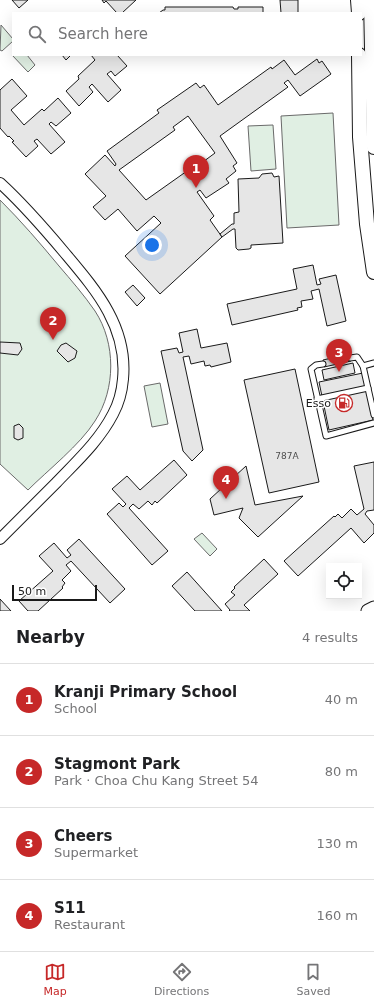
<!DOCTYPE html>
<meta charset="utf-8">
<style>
body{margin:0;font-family:"DejaVu Sans",sans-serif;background:#f6f6f6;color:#202124}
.controls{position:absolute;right:12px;bottom:12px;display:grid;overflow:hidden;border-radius:0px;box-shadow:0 4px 16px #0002}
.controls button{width:36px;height:36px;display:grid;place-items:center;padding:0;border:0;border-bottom:1px solid #e0e0e0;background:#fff;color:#202124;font:20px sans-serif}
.scale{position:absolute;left:12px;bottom:10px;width:85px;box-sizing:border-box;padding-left:4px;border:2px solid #1a1a1a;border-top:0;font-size:11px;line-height:14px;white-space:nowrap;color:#1a1a1a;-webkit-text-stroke:3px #fff;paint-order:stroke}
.you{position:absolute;left:152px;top:245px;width:14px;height:14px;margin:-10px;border:3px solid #fff;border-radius:50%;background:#1a73e8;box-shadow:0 0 0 6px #1a73e833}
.badge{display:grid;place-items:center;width:26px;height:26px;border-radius:50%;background:#c62828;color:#fff;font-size:13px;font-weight:700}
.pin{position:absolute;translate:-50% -33px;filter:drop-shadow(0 1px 2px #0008)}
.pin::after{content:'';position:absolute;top:21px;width:14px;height:12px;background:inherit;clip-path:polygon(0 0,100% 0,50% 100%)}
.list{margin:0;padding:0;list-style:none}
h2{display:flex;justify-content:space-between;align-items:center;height:52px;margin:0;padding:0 16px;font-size:17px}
h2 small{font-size:13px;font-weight:400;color:#757577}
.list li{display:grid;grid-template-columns:26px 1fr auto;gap:12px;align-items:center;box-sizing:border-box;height:72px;padding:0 16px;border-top:1px solid #e0e0e0}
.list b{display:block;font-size:15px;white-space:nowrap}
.list p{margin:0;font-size:13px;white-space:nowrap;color:#757577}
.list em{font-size:13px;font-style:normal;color:#757577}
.icon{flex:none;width:22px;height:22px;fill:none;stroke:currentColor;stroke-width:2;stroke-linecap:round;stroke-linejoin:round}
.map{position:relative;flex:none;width:374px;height:611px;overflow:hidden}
.search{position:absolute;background:#fff;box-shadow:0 4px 16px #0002;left:12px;right:12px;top:12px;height:44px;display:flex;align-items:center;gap:10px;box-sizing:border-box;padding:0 14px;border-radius:0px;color:#757577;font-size:15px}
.sheet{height:340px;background:#fff}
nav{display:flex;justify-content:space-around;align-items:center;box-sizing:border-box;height:56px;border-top:1px solid #e0e0e0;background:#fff;font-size:11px;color:#757577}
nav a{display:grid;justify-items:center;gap:2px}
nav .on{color:#c62828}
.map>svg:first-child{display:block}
.green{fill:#e0efe3;stroke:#6a6a6a}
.building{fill:#e6e6e6;stroke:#1a1a1a;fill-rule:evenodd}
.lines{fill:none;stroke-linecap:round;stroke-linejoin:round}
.service-casing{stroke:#1a1a1a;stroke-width:7}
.minor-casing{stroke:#1a1a1a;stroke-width:12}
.tertiary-casing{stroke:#1a1a1a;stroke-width:15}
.secondary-casing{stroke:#1a1a1a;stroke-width:16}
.service{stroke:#fff;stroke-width:5}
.minor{stroke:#fff;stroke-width:10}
.tertiary{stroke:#fff;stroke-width:13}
.secondary{stroke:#fff;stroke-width:14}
.labels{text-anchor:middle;stroke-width:3;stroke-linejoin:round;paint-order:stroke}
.number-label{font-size:9px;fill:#4d4d4d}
.poi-label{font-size:11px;fill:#1a1a1a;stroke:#fff;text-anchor:end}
</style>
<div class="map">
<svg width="374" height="611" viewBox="0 0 374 611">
<rect width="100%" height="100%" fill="#fff"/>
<!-- green -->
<g class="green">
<path d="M1,25L13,39V41L2,51L0,50Z"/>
<path d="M13,54V55H27L35,65L28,72L12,55Z"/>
<path d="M333,113L339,225L287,228L281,116Z"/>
<path d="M273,125L276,169L251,171L248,126Z"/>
<path d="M0,200C21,221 40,243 59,266C71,280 84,295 95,311C116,343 116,389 95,421C80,445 48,470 28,490L0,464Z"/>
<path d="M160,383L168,424L152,427L144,386Z"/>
<path d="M202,533L217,549L210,556L194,539Z"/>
</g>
<!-- building -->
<g class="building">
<path d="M12,0H28L19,8Z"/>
<path d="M102,0H136L122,13H117L106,1L104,3Z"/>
<path d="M280,0H298V13H281Z"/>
<path d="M165,7H233L234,9H238V7H263V13H159L163,10H165Z"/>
<path d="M62,55H71L66,60Z"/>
<path d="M91,55H117L127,66L115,76L111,71L107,74L121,90L108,102L92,84L89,87L93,92L79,106L66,91L79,79L78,76L95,60Z"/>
<path d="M317,59L319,63L322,61L331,74L300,96L288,80L284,83L288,87L220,136L237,163L233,166L236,171L226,179L229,183L206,198L200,190L197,192L214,216L210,220L222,237L160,294L125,256L161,223L154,216L137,231L118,209L105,220L93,207L106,196L85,174L105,155L115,166L116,164L107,151L159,113L157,110L196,83L200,88L204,85L218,105L271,67L272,69L284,60L295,75ZM188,116L215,153L188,173L187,171L146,200L119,170L175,130L173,127Z"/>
<path d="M12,79L27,96L11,110L24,125L42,109L44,111L58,98L71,113L56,126L51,122L49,124L65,142L51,154L37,139L34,141L38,146L26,157L12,142L14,141L9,136L8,137L0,128V90Z"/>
<path d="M272,173L274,177L279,176L283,243L251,245V248L249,249L238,250L236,248L235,229H233L222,237L220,234L232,224H234V213L239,212L238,179L259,178L262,174Z"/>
<path d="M313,265L317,285L321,284L319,279L336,275L346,321L327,326L319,289L311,291L313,299L301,301L302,307L297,308L298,310L232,325L227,304L297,289L293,269Z"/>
<path d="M133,285L145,298L137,306L125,292Z"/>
<path d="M197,329L201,348L227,343L231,362L211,367L210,365L205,366L204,361L191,364L189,356L183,357L203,450L192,461L183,451L161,351L177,348L179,353L183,352L179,333Z"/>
<path d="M0,342L20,343L22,349L18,355L0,353Z"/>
<path d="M66,343L77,351L75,358L68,362L57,351L61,345Z"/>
<path d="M349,354L351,361L324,367L323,360Z"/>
<path d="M353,363L355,373L324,380L322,370Z"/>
<path d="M295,369L319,482L269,493L244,380Z"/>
<path d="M363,373L373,420L329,430L319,382Z"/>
<path d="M19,424L23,428V438L18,440L14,438V426Z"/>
<path d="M174,460L187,475L157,503L155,501L152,505L148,501L139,509L133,504L129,508L168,551L152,565L107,514L119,503L123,507L126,504L112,489L127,476L140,490Z"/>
<path d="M374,462V510L367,511L365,514L374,525V533L364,543L351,528L298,576L284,561L334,516L335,517L338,514L342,518L351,509L357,515L364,509L354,466Z"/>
<path d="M246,466L255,505L303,496L258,537L239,518L243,508L214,515L210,499Z"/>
<path d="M79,539L125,589L110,603L71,561L66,565L71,571L62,580L65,583L62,587L63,588L38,611H28L19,601L53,571L39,556L54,543L67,558L71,555L67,550Z"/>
<path d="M264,559L278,574L244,605L250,611H229L230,610L225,604L235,595L231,592L235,588L234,587Z"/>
<path d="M187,572L222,611H195L172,586Z"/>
<path d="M0,599L11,611H0Z"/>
</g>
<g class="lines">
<!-- service casing -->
<g class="service-casing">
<g id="service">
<path d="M350,358L357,357L363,366"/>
<path d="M374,363L363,366L374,415"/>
<path d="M323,364L316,365L311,369L326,436L374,423"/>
<path d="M317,399L368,388"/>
</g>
</g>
<!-- minor casing -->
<g class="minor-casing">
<path id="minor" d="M0,183C23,204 43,227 64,252C95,289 128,326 123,379C122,391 119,403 113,414C99,441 77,461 56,483C37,502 19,520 0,539"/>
</g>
<!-- tertiary casing -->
<g class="tertiary-casing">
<path id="tertiary" d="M368,611L374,608"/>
</g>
<!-- secondary casing -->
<g class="secondary-casing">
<g id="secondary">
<path d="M358,0L359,13"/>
<path d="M371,0L374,147"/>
<path d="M359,55L360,137L367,224L374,272"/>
</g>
</g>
<!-- service -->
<use href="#service" class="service"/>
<!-- minor -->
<use href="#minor" class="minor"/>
<!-- tertiary -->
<use href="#tertiary" class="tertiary"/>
<!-- secondary -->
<use href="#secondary" class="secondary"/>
</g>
<!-- icons -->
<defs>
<g id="fuel-ring" transform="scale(0.9)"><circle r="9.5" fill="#fff" stroke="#c62828" stroke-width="1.5"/><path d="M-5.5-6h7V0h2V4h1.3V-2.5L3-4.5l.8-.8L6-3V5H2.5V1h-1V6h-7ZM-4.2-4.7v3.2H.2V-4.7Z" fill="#c62828"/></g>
</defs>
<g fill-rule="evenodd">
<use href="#fuel-ring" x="344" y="403"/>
</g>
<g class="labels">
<!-- number labels -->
<g class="number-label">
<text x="287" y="459">787A</text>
</g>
<!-- poi labels -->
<g class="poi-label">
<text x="331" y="407">Esso</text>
</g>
</g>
</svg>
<div class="controls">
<button><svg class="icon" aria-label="locate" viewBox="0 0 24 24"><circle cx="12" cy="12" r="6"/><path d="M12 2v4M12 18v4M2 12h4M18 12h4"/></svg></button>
</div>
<div class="scale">50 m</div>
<div class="you"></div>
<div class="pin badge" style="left:196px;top:188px">1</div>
<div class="pin badge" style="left:53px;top:340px">2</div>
<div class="pin badge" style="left:339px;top:372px">3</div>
<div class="pin badge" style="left:226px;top:499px">4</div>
<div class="search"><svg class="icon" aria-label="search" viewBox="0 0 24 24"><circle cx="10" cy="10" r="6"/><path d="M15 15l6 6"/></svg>Search here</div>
</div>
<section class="sheet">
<h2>Nearby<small>4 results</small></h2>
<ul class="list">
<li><span class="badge">1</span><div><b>Kranji Primary School</b><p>School</p></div><em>40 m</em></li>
<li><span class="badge">2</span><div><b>Stagmont Park</b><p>Park · Choa Chu Kang Street 54</p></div><em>80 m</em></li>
<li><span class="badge">3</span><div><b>Cheers</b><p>Supermarket</p></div><em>130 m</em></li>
<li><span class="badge">4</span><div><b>S11</b><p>Restaurant</p></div><em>160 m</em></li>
</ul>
</section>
<nav>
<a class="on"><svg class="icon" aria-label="map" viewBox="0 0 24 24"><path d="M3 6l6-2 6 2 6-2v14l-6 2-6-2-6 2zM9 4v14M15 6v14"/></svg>Map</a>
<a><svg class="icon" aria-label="directions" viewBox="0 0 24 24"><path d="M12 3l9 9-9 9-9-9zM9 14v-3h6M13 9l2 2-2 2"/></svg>Directions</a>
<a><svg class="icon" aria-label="saved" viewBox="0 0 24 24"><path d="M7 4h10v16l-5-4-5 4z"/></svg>Saved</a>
</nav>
